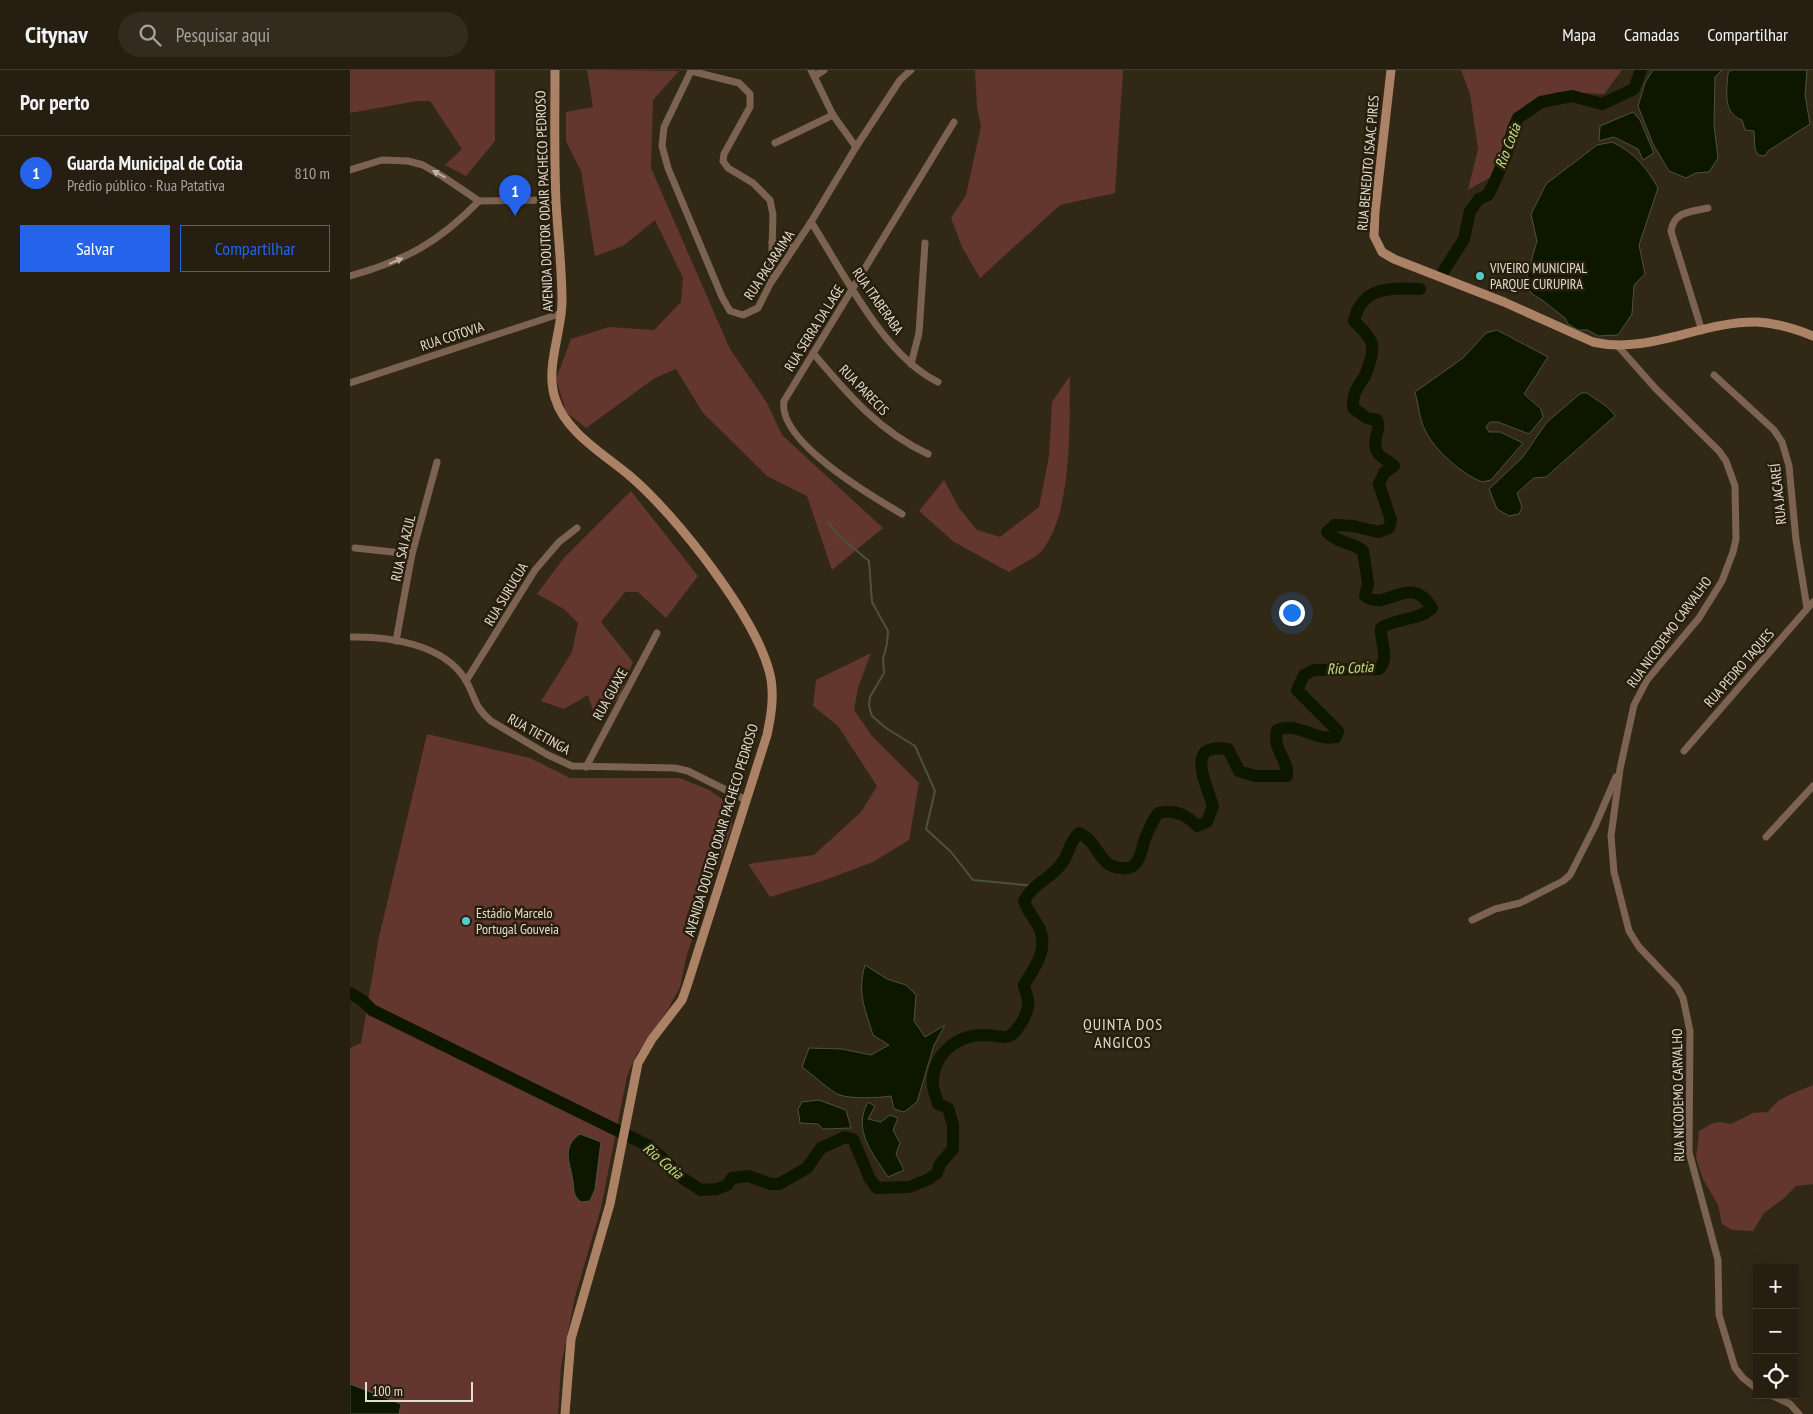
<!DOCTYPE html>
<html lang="pt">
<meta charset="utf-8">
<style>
body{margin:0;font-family:"PT Sans Narrow",sans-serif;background:#322b1e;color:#f1f3f6}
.controls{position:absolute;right:15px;bottom:15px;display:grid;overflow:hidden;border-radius:0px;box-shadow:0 2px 12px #0003}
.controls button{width:45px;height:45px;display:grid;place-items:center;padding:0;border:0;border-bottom:1px solid #423c30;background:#261e10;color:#f1f3f6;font:25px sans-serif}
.scale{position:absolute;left:15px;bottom:12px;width:108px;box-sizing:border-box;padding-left:5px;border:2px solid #e3dcd1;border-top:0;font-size:14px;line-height:18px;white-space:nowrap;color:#e3dcd1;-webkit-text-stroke:4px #281e0d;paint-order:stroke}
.you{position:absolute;left:941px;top:542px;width:18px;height:18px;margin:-12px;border:4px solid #fff;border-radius:50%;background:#1a73e8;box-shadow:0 0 0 8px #1a73e833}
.badge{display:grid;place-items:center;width:32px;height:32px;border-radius:50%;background:#2563eb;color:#fff;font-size:16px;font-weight:700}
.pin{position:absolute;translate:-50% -41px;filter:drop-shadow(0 1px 2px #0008)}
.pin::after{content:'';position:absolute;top:26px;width:18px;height:15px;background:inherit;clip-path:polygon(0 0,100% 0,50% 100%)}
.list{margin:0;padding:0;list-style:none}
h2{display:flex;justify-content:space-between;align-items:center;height:65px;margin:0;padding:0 20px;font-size:21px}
h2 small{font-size:16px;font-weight:400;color:#a4a29f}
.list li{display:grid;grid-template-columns:32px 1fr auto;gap:15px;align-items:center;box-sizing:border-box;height:75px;padding:0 20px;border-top:1px solid #423c30}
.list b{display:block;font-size:19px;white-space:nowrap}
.list p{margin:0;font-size:16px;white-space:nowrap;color:#a4a29f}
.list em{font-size:16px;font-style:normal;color:#a4a29f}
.actions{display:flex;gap:10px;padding:15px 20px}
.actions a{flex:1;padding:11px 0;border:1px solid #2563eb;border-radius:0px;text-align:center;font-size:18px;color:#2563eb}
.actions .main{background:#2563eb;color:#fff}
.icon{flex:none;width:28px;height:28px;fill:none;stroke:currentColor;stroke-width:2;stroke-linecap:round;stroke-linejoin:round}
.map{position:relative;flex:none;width:1463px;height:1344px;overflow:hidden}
header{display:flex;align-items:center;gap:30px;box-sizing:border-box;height:70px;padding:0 25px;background:#261e10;border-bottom:1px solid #423c30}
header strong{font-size:24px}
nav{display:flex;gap:28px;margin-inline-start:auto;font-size:18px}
.search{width:350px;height:45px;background:#322b1e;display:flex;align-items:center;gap:12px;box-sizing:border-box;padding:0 18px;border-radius:28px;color:#a4a29f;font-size:19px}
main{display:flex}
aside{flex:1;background:#261e10}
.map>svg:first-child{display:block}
.green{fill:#63372e}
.water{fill:#0d1700;stroke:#4d523f}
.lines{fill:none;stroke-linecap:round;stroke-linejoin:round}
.stream{stroke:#4d523f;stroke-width:2}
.river{stroke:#0d1700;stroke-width:12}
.street{stroke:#7c6351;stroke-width:7}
.secondary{stroke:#ab8266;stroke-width:9}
.oneway{fill:#bfb2a4}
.poi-dot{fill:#52cdcc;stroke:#281e0d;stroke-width:2}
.labels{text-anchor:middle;stroke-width:5;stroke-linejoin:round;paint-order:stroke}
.street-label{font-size:14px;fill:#e3dcd1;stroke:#281e0d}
.poi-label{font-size:14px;fill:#e3dcd1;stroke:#281e0d;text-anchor:start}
.water-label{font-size:15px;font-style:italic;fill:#bee083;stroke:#281e0d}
.quarter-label{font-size:16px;letter-spacing:1px;fill:#e3dcd1;stroke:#281e0d}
</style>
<header>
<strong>Citynav</strong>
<div class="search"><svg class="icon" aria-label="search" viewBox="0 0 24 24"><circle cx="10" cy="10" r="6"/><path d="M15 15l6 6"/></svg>Pesquisar aqui</div>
<nav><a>Mapa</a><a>Camadas</a><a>Compartilhar</a></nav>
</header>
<main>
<aside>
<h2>Por perto<small></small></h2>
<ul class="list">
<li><span class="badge">1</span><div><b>Guarda Municipal de Cotia</b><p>Prédio público · Rua Patativa</p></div><em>810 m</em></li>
</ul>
<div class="actions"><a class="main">Salvar</a><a>Compartilhar</a></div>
</aside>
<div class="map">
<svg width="1463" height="1344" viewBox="0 0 1463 1344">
<rect width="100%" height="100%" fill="#322816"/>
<!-- green -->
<g class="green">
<path d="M0,0H145V71L116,106L95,95L112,79L80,31H67L0,43Z"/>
<path d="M237,0L329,1L303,30L301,98L380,279L417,333L432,365L533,458L482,500L457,426L417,406L353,343L326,299L305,308L236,358L216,342L206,309L221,269L259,257L304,260L331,232L333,208L305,150L273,176L245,186L231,101L216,71V42L243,37Z"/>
<path d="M625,0H773L765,123L710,135L630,208L612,177L601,148L616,125L631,56L627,37Z"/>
<path d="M1111,0H1272L1254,24L1206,22L1164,43L1148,103L1118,120L1128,79L1120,24Z"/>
<path d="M720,306C719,356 723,437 694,478C687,488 669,495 659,502L604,472L569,441L594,410L609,438L627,460L650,467L689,437L699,386L702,332Z"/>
<path d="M281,421L348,506L316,548L288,522H275L251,552L283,592L270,626L246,650L238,625L214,639L191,631L222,582L228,553L214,539L187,524L213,489Z"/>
<path d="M521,583L508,618L504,640L522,666L569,713L559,770L523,792L475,810L420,827L398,794L464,785L511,742L527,716L488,656L463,636L466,610Z"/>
<path d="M77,664L180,688L220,708H330L359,720L382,736V756L337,884L330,917L317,941L286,985L277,1006L251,1138L225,1227L211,1296L208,1344H0V978L11,973L29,867Z"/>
<path d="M1463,1015V1114L1446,1116L1433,1129L1414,1143L1403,1161L1382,1160L1372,1154L1368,1135L1353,1109L1346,1088L1349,1061L1361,1054L1370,1052L1381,1054L1403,1043L1418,1042C1429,1026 1446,1023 1463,1015Z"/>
</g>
<!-- water -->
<g class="water">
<path d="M1303,0H1372L1365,7L1364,55L1368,88L1359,102L1346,103L1336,108L1319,101L1303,74L1288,36L1295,13Z"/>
<path d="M1381,0H1457L1455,25L1460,54L1418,81L1415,86L1408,85L1405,79L1404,61L1395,60L1392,50C1372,43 1377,20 1378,3Z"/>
<path d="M1283,42L1290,50L1304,83L1293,90L1288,79L1264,67L1249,71L1250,56Z"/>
<path d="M1262,72C1284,82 1297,98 1308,118L1289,175L1295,204L1284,215L1282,244L1268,265L1248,266L1238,260H1228L1218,254L1215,248L1192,230L1182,224L1175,213L1187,171L1181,144L1196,114L1247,75Z"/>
<path d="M1147,260L1198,287L1174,324L1191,339L1193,347L1179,364L1148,352H1140L1136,357L1139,362H1150L1173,373L1141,410L1132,412C1110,403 1080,377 1072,353C1069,343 1068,333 1065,322L1113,288L1136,263Z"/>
<path d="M1231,323H1237C1247,331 1258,335 1265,346L1196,407L1184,408L1167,423L1172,437L1169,444L1159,446L1147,439L1139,419L1172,388L1197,352Z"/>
<path d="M515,895L537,909L556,915L566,925L564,951L575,967L595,955L584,975L567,1032L554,1042L544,1039L541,1026C529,1028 501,1029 490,1025C482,1023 461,1003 452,997L459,978L492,979L521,985L539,975L523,965C515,938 507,924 515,895Z"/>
<path d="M469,1030L496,1040L501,1058L473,1059L468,1054L450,1053L448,1039L452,1032Z"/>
<path d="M518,1032L525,1036L518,1049L531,1052L540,1045L548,1048L543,1060L550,1073L546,1084L554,1100L538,1107C523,1084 502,1060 518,1032Z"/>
<path d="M230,1064L251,1072L245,1119L240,1131L231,1132C223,1125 224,1121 223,1111C220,1092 211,1077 230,1064Z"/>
<path d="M0,1314L51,1334L49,1344H0Z"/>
</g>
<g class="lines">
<!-- stream -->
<path class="stream" d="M479,453L488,465L519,491L522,532L538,561L537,574L533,589L534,603L520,627L519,636L522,646L536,658L565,676L585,721L576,759L601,782L623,810L685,816"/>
<!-- river -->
<g class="river">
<path d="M1093,202L1114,169L1120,141L1129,129L1138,125L1144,113L1156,86L1163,59L1168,48L1191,32L1222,26L1252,34L1284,19L1291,0"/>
<path d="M0,923L12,930L22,940L299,1076L320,1095L323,1102L351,1120L367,1119L377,1115L382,1108L398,1106L421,1114H429L457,1098L471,1078L495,1067L503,1069L520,1109L527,1118L559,1117L579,1109L587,1103L590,1094L603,1079V1055L598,1038L588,1034C587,1029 584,1022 583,1016C581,986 606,965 633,965C640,964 654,969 659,966C669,961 680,940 678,930C677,925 675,920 674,915C683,900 697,882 691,863C688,852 678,843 674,831C683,813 701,809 712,793C719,784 720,770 729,763C749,771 748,798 772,798C778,799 782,798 786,793C791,787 792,779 794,771C798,761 802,752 808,743C824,739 836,744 847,756L857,752L863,736C856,713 834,672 878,679L889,701L905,706H937C939,689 922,681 927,660C948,651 965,672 986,667L988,661L947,620L954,605L964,600L1029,599C1040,588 1030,572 1031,558C1046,548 1068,551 1082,538C1059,501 1038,543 1015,526L1018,513L1013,481C1003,472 988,474 977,462L985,455L1004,456L1028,462L1039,458L1041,450L1029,414L1034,403L1044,396C1040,391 1032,389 1028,383C1020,372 1032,360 1027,350L1017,348L1003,338C1002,326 1006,319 1013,309C1016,305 1017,300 1019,295C1027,272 1020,267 1004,251C1011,217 1041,217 1070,219"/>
</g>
<!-- street -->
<g class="street">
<path d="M461,0L483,45L506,77"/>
<path d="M341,1L314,57L312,76L318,98L372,227L380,241L393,245L408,238L420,214L461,152L506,77L550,10L561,0"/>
<path d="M341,1L389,13L400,24V37L374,84L373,91L378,98L403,113L420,130L423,145L421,212"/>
<path d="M465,6L474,0"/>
<path d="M425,73L483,45"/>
<path d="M0,100L32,90L58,91L73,95L92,106L129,131L206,130"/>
<path d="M461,152C494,203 533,285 588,312"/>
<path d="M422,172L432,176H445"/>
<path d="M0,206C56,190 88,173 129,131"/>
<path d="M1352,261L1321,161C1324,141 1341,142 1358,138"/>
<path d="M1267,275L1306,319L1369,381L1376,391L1385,416L1386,469L1383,482L1372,511L1349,548L1297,610L1284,635L1270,699L1261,766L1264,802L1279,861L1289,877L1327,917L1333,928L1340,961L1339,1082L1368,1190L1369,1245L1385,1298L1393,1308L1407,1319"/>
<path d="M463,283C497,323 528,361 578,384"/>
<path d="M561,294L569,263L575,173"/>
<path d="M1364,305L1424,360L1432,372L1439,396L1446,470L1457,538"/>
<path d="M0,313L212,243"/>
<path d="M552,444C521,426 427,371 434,331L604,52"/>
<path d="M5,478L62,484"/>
<path d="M0,567C38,566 93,574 115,609C126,627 123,636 141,651L198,685L222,696L325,698L338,701L396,730"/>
<path d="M46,571L62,484L87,392"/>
<path d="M116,611L185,500L209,472L227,458"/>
<path d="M1334,681L1463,532"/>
<path d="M236,697L307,563"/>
<path d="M1416,767L1463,716"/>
<path d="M1122,850L1145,839L1170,833L1213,811L1220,805L1245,756L1266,707"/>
<path d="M1421,1325L1440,1334L1449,1344"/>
</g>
<!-- secondary -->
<g class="secondary">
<path d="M205,0C205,44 204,88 206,132C208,165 212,198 212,231C212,262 195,297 205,328C215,362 254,384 280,406C325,444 410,551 421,609C424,628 421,646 417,665L337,916L332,930L302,969L288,993L260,1134L221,1269L215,1344"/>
<path d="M1041,0L1025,142L1024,166L1032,182L1044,189L1154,232L1243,272C1298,285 1351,251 1407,252C1425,253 1446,259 1463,266"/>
</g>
</g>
<!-- one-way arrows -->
<defs><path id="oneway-solid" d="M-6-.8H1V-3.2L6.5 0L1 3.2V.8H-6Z" transform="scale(1.25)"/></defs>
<g class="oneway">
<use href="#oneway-solid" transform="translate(89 104) rotate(-151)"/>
<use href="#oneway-solid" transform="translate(46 191) rotate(-23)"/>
</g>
<!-- markers -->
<g class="poi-dot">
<circle cx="1130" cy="206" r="5"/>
<circle cx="116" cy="851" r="5"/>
</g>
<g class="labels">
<!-- street labels -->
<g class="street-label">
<text transform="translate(1018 93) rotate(-85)" y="5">RUA BENEDITO ISAAC PIRES</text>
<text transform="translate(194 131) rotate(-92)" y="5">AVENIDA DOUTOR ODAIR PACHECO PEDROSO</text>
<text transform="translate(419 195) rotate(-57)" y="5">RUA PACARAIMA</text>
<text transform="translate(528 231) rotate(55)" y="5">RUA ITABERABA</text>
<text transform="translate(464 258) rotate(-58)" y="5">RUA SERRA DA LAGE</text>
<text transform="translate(102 266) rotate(-18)" y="5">RUA COTOVIA</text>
<text transform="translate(514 320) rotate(46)" y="5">RUA PARECIS</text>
<text transform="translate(1428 424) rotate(-96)" y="5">RUA JACAREÍ</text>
<text transform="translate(53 478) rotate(-77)" y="5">RUA SAI AZUL</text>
<text transform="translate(156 524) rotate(-59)" y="5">RUA SURUCUA</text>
<text transform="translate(1319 562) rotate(-54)" y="5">RUA NICODEMO CARVALHO</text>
<text transform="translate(1389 598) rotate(-49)" y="5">RUA PEDRO TAQUES</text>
<text transform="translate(260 624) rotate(-61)" y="5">RUA GUAXE</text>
<text transform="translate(189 664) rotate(29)" y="5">RUA TIETINGA</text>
<text transform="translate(371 760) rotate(-73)" y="5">AVENIDA DOUTOR ODAIR PACHECO PEDROSO</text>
<text transform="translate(1328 1025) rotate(-91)" y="5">RUA NICODEMO CARVALHO</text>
</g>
<!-- poi labels -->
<g class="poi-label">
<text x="1140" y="203">VIVEIRO MUNICIPAL<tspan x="1140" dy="16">PARQUE CURUPIRA</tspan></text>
<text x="126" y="848">Estádio Marcelo<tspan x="126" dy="16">Portugal Gouveia</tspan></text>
</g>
<!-- water labels -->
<g class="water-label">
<text transform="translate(1158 76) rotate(-69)" y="5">Rio Cotia</text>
<text transform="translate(1000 598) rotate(-3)" y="5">Rio Cotia</text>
<text transform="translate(313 1091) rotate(40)" y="5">Rio Cotia</text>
</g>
<!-- quarter labels -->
<g class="quarter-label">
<text x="773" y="960">QUINTA DOS<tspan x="773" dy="18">ANGICOS</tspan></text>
</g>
</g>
</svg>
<div class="controls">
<button>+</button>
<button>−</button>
<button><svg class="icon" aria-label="locate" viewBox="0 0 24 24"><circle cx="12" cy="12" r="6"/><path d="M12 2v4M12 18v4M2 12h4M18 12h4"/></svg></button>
</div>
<div class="scale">100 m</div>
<div class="you"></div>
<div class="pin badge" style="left:165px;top:146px">1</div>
</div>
</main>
